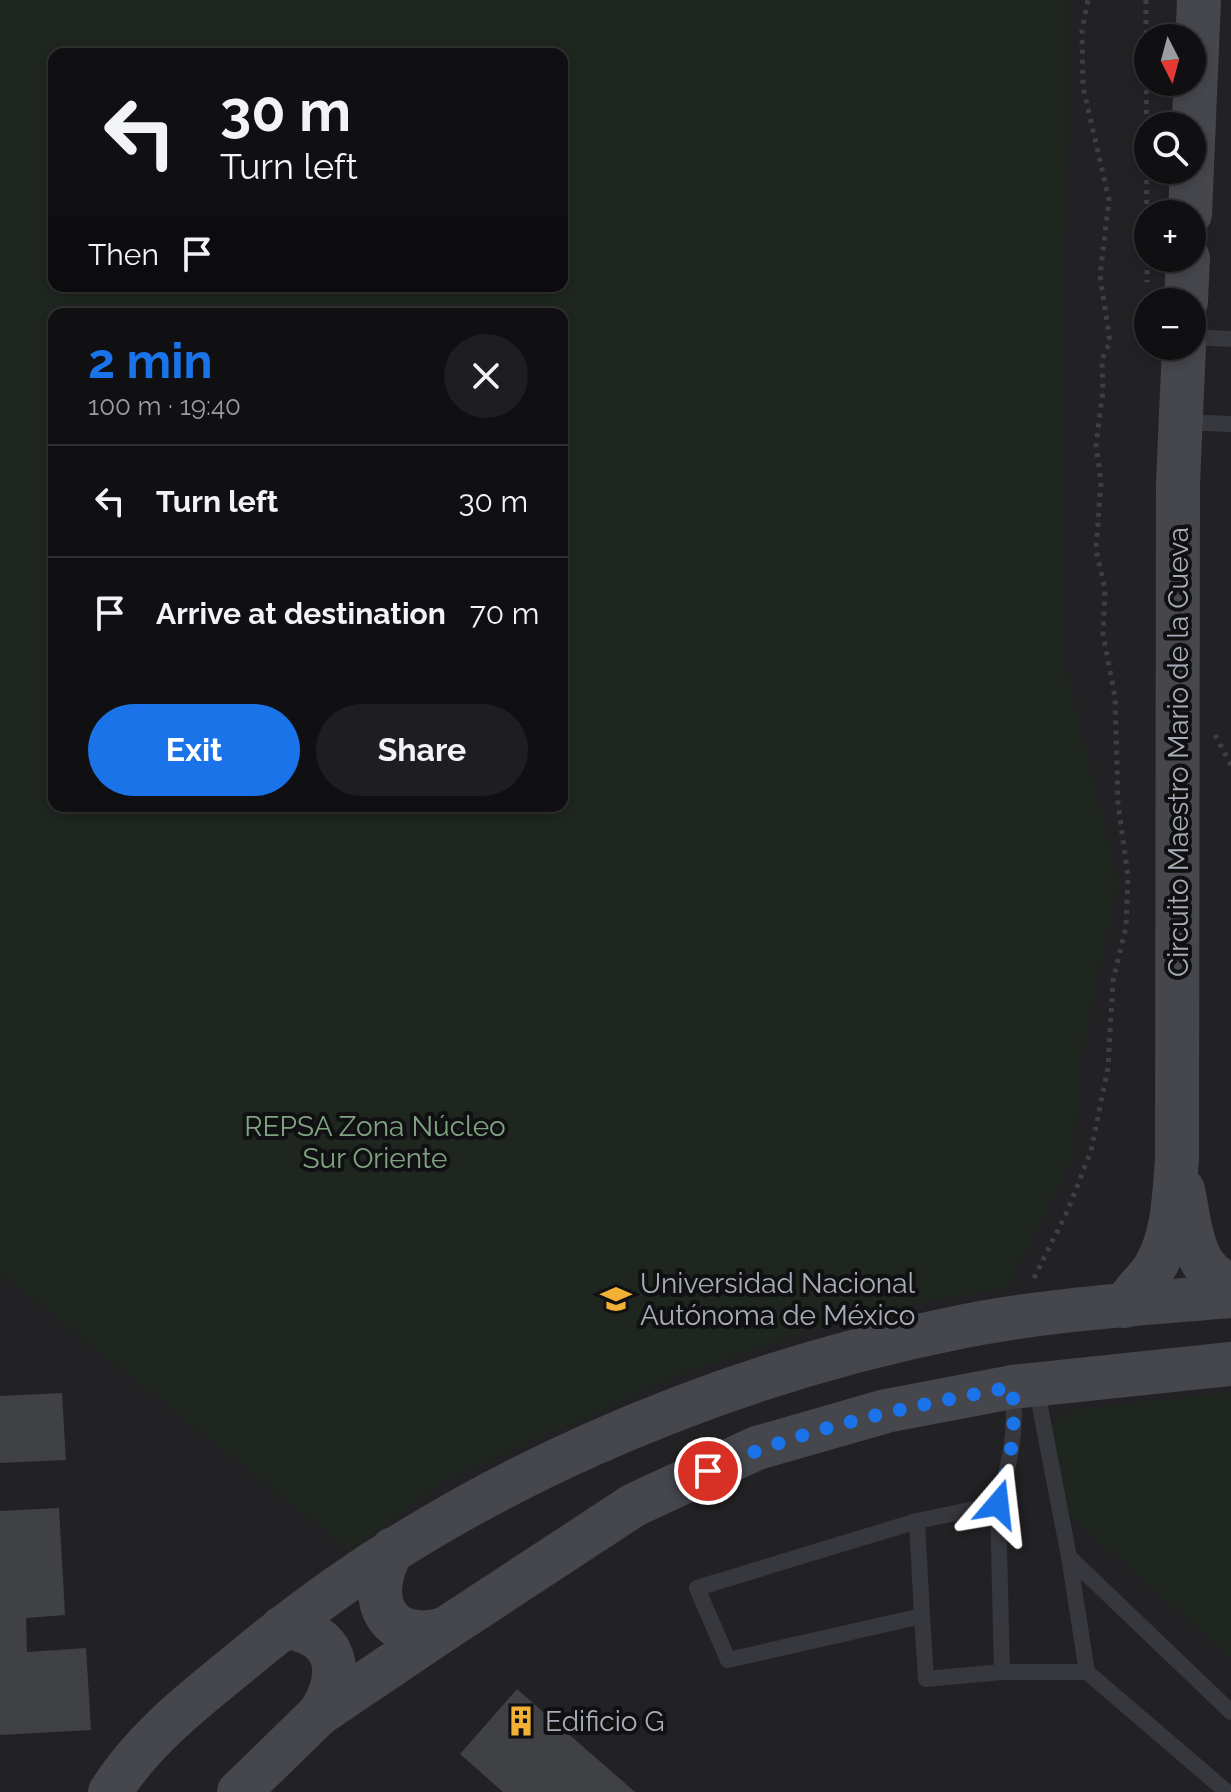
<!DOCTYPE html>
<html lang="en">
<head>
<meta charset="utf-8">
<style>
  body { margin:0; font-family:Raleway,sans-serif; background:#1e1e20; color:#f1f3f6; height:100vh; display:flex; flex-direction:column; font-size:30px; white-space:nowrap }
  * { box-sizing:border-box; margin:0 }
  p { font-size:26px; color:#9c9d9f }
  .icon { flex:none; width:44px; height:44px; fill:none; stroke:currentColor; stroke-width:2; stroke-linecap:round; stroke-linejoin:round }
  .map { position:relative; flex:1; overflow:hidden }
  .details { position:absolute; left:48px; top:308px; width:520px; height:504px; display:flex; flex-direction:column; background:#101012; border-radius:16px; box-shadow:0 4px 12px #0003,0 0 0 2px #303032 }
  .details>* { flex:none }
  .guide { position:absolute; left:48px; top:48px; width:520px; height:244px; border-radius:16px; box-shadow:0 4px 12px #0003,0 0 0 2px #303032; background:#101012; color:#f1f3f6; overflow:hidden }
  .needle { width:52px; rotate:174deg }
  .buttons { position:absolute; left:1134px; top:24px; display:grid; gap:16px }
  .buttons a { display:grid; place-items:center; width:72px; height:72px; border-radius:50%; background:#101012; box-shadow:0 4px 12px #0003,0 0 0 2px #303032; font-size:40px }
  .pin { position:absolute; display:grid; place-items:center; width:68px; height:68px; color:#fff; margin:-34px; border:4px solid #fff; border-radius:50%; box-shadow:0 2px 8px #0007 }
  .me { position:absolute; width:88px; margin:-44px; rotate:17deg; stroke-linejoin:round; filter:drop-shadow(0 0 6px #0008) }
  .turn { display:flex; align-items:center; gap:28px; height:168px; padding:0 40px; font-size:36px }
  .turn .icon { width:104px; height:104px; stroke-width:2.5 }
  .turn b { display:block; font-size:56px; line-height:68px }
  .then { display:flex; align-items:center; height:76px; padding:0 40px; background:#0003; gap:16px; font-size:30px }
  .round { display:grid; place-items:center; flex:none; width:84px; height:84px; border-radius:42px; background:#1e1e20 }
  .head { display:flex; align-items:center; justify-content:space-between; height:136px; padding:0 40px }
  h1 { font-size:48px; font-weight:700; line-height:60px; color:#1a73e8 }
  .action { display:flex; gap:16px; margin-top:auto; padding:16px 40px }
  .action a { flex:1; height:92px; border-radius:48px; background:#1a73e8; color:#fff; font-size:32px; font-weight:700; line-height:92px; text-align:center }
  .action a+a { background:#1e1e20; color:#f1f3f6 }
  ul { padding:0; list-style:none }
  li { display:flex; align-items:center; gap:24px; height:112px; padding:0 40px; border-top:2px solid #303032 }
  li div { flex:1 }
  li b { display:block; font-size:30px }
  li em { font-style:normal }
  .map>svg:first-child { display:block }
  .built { fill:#222225; fill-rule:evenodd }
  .green { fill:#1e261f; fill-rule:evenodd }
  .building { fill:#404145 }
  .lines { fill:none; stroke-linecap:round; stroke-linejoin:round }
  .path { stroke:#3d3f44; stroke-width:5; stroke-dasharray:4 6; stroke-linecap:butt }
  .lane { stroke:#37383d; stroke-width:16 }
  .secondary { stroke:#45474d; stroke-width:44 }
  .route { stroke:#1a73e8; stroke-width:14; stroke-dasharray:0 25.2 }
  .labels { text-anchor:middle; stroke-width:8; stroke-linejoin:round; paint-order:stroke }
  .street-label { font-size:28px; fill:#a8adb8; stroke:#111113 }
  .park-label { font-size:28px; fill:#7fa381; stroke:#111113 }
  .poi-label { font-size:28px; fill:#a8adb8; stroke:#111113; text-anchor:start }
</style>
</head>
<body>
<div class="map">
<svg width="1231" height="1792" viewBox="0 0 1231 1792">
  <rect width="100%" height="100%" fill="#161618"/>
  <!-- built -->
  <path class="built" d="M0 0H1231V1792H0ZM1148 38H1192V82H1148ZM54 54H562V286H54ZM1148 126H1192V170H1148ZM1148 214H1192V258H1148ZM1148 302H1192V346H1148ZM54 314H562V806H54Z"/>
  <!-- green -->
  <g class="green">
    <path d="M0 0H1068L1063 658 1118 882 1081 1058 1074 1156 1007 1287 853 1315 685 1372 440 1483 350 1550 0 1273ZM54 54H562V286H54ZM54 314H562V806H54Z"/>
    <path d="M1231 1392V1657L1067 1513 1051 1434 1055 1421 1074 1410Z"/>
  </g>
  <!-- building -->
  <g class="building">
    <path d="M62 1393 66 1460 0 1463V1396Z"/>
    <path d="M59 1508 65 1615 26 1618 27 1652 86 1648 91 1730 0 1735V1511Z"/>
    <path d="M517 1689 635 1792H503L460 1754Z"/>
  </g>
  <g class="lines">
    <!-- path -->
    <g class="path">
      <path d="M1146 0 1147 282"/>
      <path d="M1147 304V338"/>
      <path d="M1215 735 1231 765"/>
      <path d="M1034 1278 1067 1212 1091 1151 1108 1068 1113 981 1126 927 1128 876 1118 804 1115 697 1103 634 1105 589 1096 550 1101 482 1096 445 1103 390 1102 359 1110 342 1100 275 1109 200 1083 87 1082 30 1088 0"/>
    </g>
    <!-- lane -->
    <g class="lane">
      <path d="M1192 337 1231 339"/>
      <path d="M1182 422 1231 424"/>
      <path d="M1036 1386 1069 1557 1231 1712"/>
      <path d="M1012 1389C1018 1430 1009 1465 998 1504L917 1521 697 1588 728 1660 922 1616 926 1679 1002 1672H1087L1227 1792"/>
      <path d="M998 1504 1002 1672"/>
      <path d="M917 1521 922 1616"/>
      <path d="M1069 1557 1087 1672"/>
    </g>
    <!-- secondary -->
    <g class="secondary">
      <path d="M1190 214 1199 0"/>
      <path d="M1186 302 1188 258"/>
      <path d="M1183 1190C1191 1227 1191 1271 1231 1285"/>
      <path d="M1125 1306C1133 1290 1148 1280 1156 1265 1174 1233 1174 1194 1177 1159L1178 483 1184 346"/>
      <path d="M393 1549C364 1597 385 1646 445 1629"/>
      <path d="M283 1627C337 1632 347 1672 319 1714"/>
      <path d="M110 1792C148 1732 205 1692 259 1647 455 1486 713 1376 960 1327 1049 1309 1141 1304 1231 1296"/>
      <path d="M239 1792 319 1714 445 1629 634 1505 757 1448 886 1411 1012 1387 1231 1364"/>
    </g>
  </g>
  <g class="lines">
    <!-- route -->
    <path class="route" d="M708 1471C805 1427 908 1407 1012 1387 1017 1429 1010 1464 998 1504"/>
  </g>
  <!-- icons -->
  <defs>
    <g id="university-bare" transform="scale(2.4)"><path d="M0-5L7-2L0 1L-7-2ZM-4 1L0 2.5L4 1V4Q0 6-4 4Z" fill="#f2b134" stroke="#111113" stroke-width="2.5" paint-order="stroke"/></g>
    <g id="building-bare" transform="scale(2.4)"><path d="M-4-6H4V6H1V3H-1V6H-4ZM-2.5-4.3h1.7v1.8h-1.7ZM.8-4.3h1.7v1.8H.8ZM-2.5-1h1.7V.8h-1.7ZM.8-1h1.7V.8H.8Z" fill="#f2b134" stroke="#111113" stroke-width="2.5" paint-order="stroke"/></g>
  </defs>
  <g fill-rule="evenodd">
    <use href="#university-bare" x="616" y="1299"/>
    <use href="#building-bare" x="521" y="1721"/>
  </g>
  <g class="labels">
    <!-- street labels -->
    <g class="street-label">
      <text transform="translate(1178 752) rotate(-90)" y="10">Circuito Maestro Mario de la Cueva</text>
    </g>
    <!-- park labels -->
    <g class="park-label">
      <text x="375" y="1136">REPSA Zona Núcleo<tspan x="375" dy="32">Sur Oriente</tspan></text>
    </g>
    <!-- poi labels -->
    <g class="poi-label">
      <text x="640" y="1293">Universidad Nacional<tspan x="640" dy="32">Autónoma de México</tspan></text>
      <text x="545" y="1731">Edificio G</text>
    </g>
  </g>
</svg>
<div class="buttons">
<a><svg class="needle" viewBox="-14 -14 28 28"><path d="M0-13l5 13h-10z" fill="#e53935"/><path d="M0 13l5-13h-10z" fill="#9c9d9f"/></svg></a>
<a><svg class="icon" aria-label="search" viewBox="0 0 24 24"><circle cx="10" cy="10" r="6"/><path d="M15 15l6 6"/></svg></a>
<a>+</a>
<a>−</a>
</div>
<div class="pin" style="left:708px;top:1471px;background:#d93025"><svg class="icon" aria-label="arrive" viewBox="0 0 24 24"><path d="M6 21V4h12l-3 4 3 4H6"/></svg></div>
<svg class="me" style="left:998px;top:1504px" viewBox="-20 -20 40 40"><path d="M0-17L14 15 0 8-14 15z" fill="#1a73e8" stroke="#fff" stroke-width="4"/></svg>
<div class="guide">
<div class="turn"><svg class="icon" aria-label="left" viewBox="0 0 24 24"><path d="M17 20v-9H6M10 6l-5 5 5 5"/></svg><div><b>30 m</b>Turn left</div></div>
<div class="then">Then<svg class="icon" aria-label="arrive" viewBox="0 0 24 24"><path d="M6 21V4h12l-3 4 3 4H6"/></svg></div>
</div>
<section class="details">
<div class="head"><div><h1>2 min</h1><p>100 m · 19:40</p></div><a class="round"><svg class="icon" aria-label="close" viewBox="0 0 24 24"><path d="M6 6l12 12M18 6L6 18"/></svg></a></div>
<ul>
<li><svg class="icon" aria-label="left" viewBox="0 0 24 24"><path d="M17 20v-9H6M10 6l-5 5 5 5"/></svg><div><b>Turn left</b></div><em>30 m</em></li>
<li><svg class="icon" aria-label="arrive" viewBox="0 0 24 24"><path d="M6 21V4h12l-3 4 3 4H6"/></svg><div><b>Arrive at destination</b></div><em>70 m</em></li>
</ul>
<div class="action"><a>Exit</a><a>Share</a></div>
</section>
</div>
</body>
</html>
